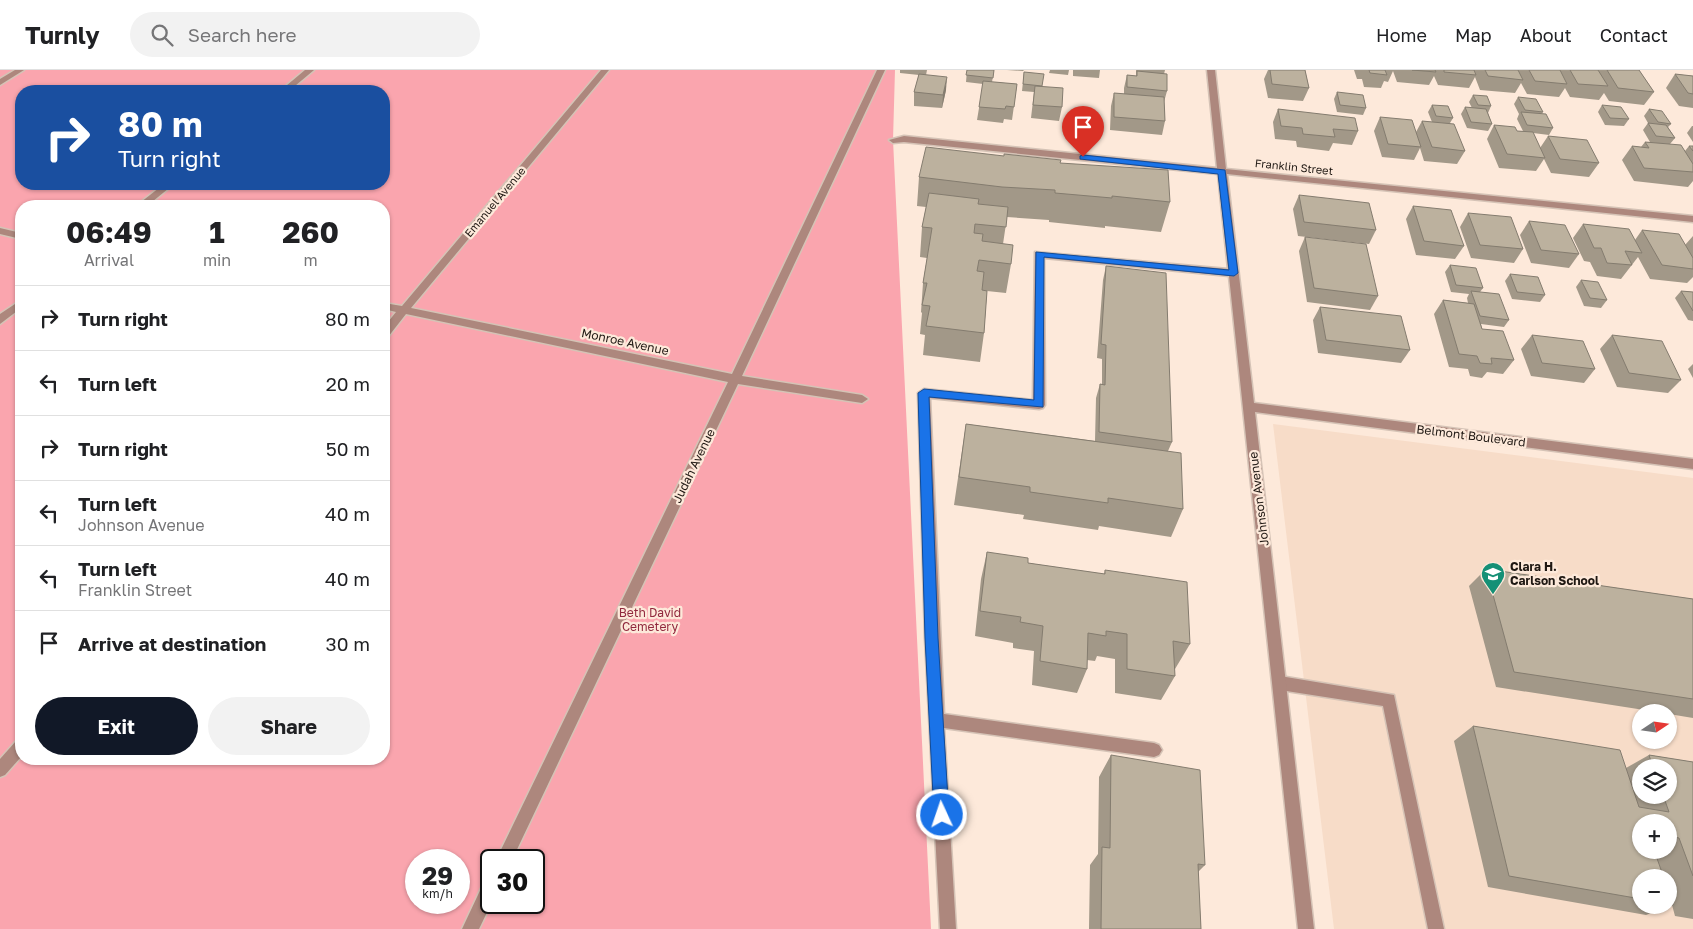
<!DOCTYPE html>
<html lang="en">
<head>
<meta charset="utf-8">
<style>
  body { margin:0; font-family:"Golos Text",sans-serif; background:#f2f2f2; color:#202124; height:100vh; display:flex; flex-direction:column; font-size:19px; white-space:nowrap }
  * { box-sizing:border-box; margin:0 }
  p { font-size:16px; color:#757577 }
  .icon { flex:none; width:28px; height:28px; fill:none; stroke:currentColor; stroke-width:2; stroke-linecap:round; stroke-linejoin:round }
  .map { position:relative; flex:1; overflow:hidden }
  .panel { position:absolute; left:15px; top:130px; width:375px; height:565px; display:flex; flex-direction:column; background:#fff; border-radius:20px; box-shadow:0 1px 4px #0004 }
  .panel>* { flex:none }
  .banner { position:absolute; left:15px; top:15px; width:375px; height:105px; border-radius:20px; box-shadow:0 1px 4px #0004; background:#1a4fa0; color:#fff; overflow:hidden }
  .needle { width:32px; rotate:77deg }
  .tools { position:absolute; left:1632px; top:634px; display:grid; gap:10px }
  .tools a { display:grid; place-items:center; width:45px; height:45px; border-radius:50%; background:#fff; box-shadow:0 1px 4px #0004; font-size:25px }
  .speed { position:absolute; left:405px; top:779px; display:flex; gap:10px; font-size:25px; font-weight:700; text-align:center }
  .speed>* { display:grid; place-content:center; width:65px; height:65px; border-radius:50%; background:#fff; box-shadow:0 1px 4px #0004; line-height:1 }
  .speed small { font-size:12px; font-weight:400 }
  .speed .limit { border:2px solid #111; border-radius:8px; background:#fff; color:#111 }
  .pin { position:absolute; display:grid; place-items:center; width:42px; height:42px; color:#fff; margin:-51px -21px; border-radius:50% 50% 50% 0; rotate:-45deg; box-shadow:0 0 5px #0007 }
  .pin .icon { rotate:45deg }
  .me { position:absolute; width:55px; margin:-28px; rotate:357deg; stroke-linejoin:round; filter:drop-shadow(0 0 4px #0008) }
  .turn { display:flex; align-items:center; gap:18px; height:105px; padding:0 20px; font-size:22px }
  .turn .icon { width:65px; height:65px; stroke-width:2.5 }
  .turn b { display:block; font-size:35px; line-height:42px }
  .eta { display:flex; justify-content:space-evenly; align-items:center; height:85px; text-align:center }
  .eta b { font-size:30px; font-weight:700; line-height:35px }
  .action { display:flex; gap:10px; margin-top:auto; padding:10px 20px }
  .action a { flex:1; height:58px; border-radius:30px; background:#111827; color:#fff; font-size:20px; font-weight:700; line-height:58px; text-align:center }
  .action a+a { background:#f2f2f2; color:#202124 }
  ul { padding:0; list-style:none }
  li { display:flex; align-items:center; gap:15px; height:65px; padding:0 20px; border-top:1px solid #e0e0e0 }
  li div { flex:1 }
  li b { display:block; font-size:19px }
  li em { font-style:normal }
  header { display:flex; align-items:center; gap:30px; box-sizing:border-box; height:70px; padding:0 25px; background:#fff; border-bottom:1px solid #e0e0e0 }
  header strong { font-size:24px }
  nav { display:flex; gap:28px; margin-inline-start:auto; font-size:18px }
  .search { width:350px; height:45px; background:#f2f2f2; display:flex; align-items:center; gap:12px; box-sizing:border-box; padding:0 18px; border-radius:28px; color:#757577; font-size:19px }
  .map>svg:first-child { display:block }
  .built { fill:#f7dcc8; fill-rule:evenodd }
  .green { fill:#faa5ae; fill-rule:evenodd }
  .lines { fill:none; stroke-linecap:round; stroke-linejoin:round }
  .service-casing { stroke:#d5c3b6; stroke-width:3 }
  .minor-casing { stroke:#d5c3b6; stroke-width:3 }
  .service { fill:#ad877d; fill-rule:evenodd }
  .minor { fill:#ad877d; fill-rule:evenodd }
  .wall { fill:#a29888; fill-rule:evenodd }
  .shaded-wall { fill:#847c6f }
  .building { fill:#bcb19e; stroke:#847c6f }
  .route { fill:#1a73e8; stroke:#114b97 }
  .labels { text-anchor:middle; stroke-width:4.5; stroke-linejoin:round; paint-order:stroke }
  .far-street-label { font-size:11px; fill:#1f1813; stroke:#fde9da }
  .street-label { font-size:12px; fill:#1f1813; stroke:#fde9da }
  .poi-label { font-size:12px; font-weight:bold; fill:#1f1813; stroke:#fde9da; text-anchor:start }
  .park-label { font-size:12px; fill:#91293e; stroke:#fde9da }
</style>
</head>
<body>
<header>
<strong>Turnly</strong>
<div class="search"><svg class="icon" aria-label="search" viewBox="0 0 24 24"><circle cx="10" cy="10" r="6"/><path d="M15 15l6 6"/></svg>Search here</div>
<nav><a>Home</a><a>Map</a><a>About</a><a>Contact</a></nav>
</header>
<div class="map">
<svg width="1693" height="859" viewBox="0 0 1693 859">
  <rect width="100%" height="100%" fill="#fde9da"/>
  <!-- built -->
  <path class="built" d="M1273 354 1693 408V859H1334ZM1641 642H1669V670H1641ZM1641 698H1669V725H1641ZM1641 752H1669V780H1641ZM1641 808H1669V835H1641Z"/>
  <!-- green -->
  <path class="green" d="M0 0H895L893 70 931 859H0ZM21 21H384V114H21ZM21 136H384V689H21ZM416 790H459V832H416ZM491 790H534V832H491Z"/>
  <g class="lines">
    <!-- service casing -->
    <g class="service-casing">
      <g id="service">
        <path d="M15 0H24L0 15V9Z"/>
        <path d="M305 0H314L289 21H280Z"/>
        <path d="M601 0H609L411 238 732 304 877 0H885L742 306 862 325 868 329 862 333 738 314 512 790H496L728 312 406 244 388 267 384 268V257L396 242 384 239V233L402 236Z"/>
        <path d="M164 114H174L147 136H136Z"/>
        <path d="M0 158 21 163V169L0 164Z"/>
        <path d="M21 230V238L0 254V244Z"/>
        <path d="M1280 606 1394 625 1444 859H1428L1383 636 1280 620 1275 618 1273 613 1275 608Z"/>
        <path d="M21 669V687L5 705 0 707V689L16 671Z"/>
        <path d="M491 808 492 832 479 859H462L485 810Z"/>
      </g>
    </g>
    <!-- minor casing -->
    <g class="minor-casing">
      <path id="minor" d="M1207 0H1215L1226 99 1693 146V152L1227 104 1254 333 1693 389V399L1255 342 1314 859H1298L1229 206 1044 188 1045 335 1043 338 1039 339 930 328 944 644 1154 673 1159 675 1162 680 1159 685 1154 687 944 658 956 859H940L925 568 918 323 924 319 1033 330 1035 182 1228 199 1218 104 904 72 893 73 889 70 904 66 1217 98Z"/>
    </g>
    <!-- service -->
    <use href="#service" class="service"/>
    <!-- minor -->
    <use href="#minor" class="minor"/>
  </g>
  <!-- wall -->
  <g class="wall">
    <path d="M900 0H927L926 5 946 20 942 38 914 36V22L919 5 900 3Z"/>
    <path d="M967 0H994L992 12 1017 14 1012 50 1004 49 1003 53 977 50 983 14 966 12Z"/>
    <path d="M1007 0H1024L1023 1Z"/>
    <path d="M1050 0H1069L1068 5 1049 3Z"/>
    <path d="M1073 0H1100L1099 8 1073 6Z"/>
    <path d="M1136 0H1165L1164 4 1167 21 1164 32 1165 51 1162 65 1110 60 1111 36 1114 23 1124 24V18L1127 5 1136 6Z"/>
    <path d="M1268 0H1305L1309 18 1303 31 1268 28 1264 9Z"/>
    <path d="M1354 0H1639L1654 22 1644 35 1609 31 1604 23 1599 30 1570 27 1565 18 1559 27 1527 24 1521 13 1515 23 1480 20 1475 7 1469 18 1438 15 1434 6 1429 15 1397 12 1393 1 1388 12 1384 11 1381 18 1364 17 1362 9H1357Z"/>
    <path d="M1024 2 1042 17 1062 37 1059 51 1031 48 1034 22 1022 21Z"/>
    <path d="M1675 4 1693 6V38L1679 36 1666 18Z"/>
    <path d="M1337 22 1366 38 1363 45 1337 42 1334 29Z"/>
    <path d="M1473 25 1491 36 1488 43 1492 54 1488 61 1467 58 1461 44 1465 37 1472 38 1469 32Z"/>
    <path d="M1518 27 1543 42 1541 44 1553 58 1549 65 1533 63 1540 78 1548 66 1599 93 1589 107 1551 103 1544 89 1536 101 1499 98 1487 69 1494 55 1517 61H1523L1517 49 1519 44 1514 34Z"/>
    <path d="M1432 35 1453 48 1450 53 1465 81 1457 94 1424 91 1420 78 1414 90 1382 87 1374 61 1380 47 1416 62 1422 51 1432 52 1428 42Z"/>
    <path d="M1602 35 1629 49 1624 56 1605 55 1598 42Z"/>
    <path d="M1278 39 1358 61 1352 75 1333 73 1329 81 1297 77 1296 71 1275 69 1273 52Z"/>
    <path d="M1649 39 1671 54 1668 57 1675 68 1670 74 1685 81 1689 76H1693V111L1688 117 1634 111 1622 90 1632 76 1641 77 1645 72H1650L1643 60 1648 53 1644 46Z"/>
    <path d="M1692 56H1693V72L1687 63Z"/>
    <path d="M1060 93 1170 132 1161 162 1105 156V158L1049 152V150L1007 147 1003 174 1011 194 1006 223 987 221 984 263 980 292 923 285 925 265 920 264 922 243 921 242 923 213 927 188 920 187 922 157 926 137 917 136 919 107Z"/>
    <path d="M1299 125 1376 160 1369 174 1298 166 1293 139Z"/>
    <path d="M1413 136 1464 176 1455 189 1416 185 1406 149Z"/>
    <path d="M1468 143 1523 179 1514 193 1471 188 1460 157Z"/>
    <path d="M1529 151 1579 184 1569 198 1531 193 1520 165Z"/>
    <path d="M1583 154 1635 170 1642 160 1685 175 1693 166V207L1687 213 1650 209 1638 187 1621 209 1597 206 1590 192 1584 191 1573 168Z"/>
    <path d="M1305 167 1378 226 1370 240 1307 232 1299 181Z"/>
    <path d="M1450 195 1483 218 1480 222 1509 250 1504 257 1481 254 1482 259 1514 290 1503 304 1487 302 1482 308 1470 306 1468 299 1449 297 1434 244 1443 230 1468 233 1467 228 1469 224 1451 222 1445 202Z"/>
    <path d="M1106 196 1172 372 1168 381 1183 439 1171 467 1099 456 1098 460 1023 449 1024 445 954 435 966 354 1095 371 1096 328 1100 314H1102V289L1097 288 1103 210Z"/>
    <path d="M1510 204 1545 225 1540 232 1512 229 1505 211Z"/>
    <path d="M1581 210 1607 230 1601 238 1584 236 1576 217Z"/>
    <path d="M1681 221 1693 222V251L1688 250 1675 228Z"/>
    <path d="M1320 237 1410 280 1401 293 1318 283 1313 250Z"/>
    <path d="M1532 265 1595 299 1584 313 1531 306 1521 279Z"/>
    <path d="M1612 265 1681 310 1668 323 1617 317 1600 279Z"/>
    <path d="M1693 294V308L1688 299Z"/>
    <path d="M987 482 1028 493 1104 504 1105 500 1190 574 1175 599H1174L1175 606 1161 630 1115 623V589L1097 586 1095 591 1087 590V599L1077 623 1032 615 1034 581 1013 578V573L975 566 981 509Z"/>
    <path d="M1486 499 1693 529V648L1669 644V642H1657L1496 617 1469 516Z"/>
    <path d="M1473 656 1626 698 1649 685 1693 692V849L1675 846 1672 835 1646 845 1488 817 1454 671ZM1641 698H1669V725H1641ZM1641 752H1669V780H1641ZM1641 808H1669V835H1641Z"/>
    <path d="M1111 685 1205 795 1198 802 1201 859H1089L1090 795 1098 784 1099 707Z"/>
  </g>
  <!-- shaded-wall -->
  <path class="shaded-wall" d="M947 7 946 20 942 38 943 25Z"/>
  <!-- building -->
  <g class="building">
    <path d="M967 0H994L993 8 966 5Z"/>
    <path d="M1270 0H1305L1309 18 1272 14Z"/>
    <path d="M1369 0H1385L1387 5 1370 3Z"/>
    <path d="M1412 0H1435L1436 2Z"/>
    <path d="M1444 0H1474L1476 5 1444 2Z"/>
    <path d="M1485 0H1518L1523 10 1488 6Z"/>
    <path d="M1529 0H1560L1567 14 1535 11Z"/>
    <path d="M1570 0H1598L1608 16 1578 14Z"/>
    <path d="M1607 0H1639L1654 22 1618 18Z"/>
    <path d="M1137 1 1167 4V21L1127 17V5L1137 6Z"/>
    <path d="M1024 2 1044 4 1042 16 1023 14Z"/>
    <path d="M919 4 947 7 943 25 914 22Z"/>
    <path d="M1675 4 1693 6V24L1688 23Z"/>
    <path d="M983 11 1017 14 1014 37 1006 36 1005 39 979 37Z"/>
    <path d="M1035 16 1063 18 1062 37 1033 35Z"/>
    <path d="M1337 22 1363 25 1366 38 1340 35Z"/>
    <path d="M1114 23 1164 27 1165 51 1114 47Z"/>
    <path d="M1473 25 1487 26 1491 36 1478 35Z"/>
    <path d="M1518 27 1536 29 1543 42 1525 40Z"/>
    <path d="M1432 35 1448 36 1453 48 1436 46Z"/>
    <path d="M1602 35 1621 37 1629 49 1610 48Z"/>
    <path d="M1465 37 1486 39 1492 54 1471 52Z"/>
    <path d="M1278 39 1355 48 1358 61 1333 59 1335 67 1303 64 1302 58 1281 56Z"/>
    <path d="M1649 39 1662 41 1671 54 1658 52Z"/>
    <path d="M1521 42 1546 44 1553 58 1527 55Z"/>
    <path d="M1380 47 1412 50 1421 77 1388 74Z"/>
    <path d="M1422 51 1454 54 1465 81 1432 77Z"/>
    <path d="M1648 53 1666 55 1675 68 1656 66Z"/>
    <path d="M1494 55 1515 57 1517 61 1533 62 1545 88 1507 84Z"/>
    <path d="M1548 66 1587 70 1599 93 1560 89Z"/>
    <path d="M1645 72 1681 75 1693 94V102L1644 98 1632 76 1649 78Z"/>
    <path d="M1689 76H1693V81Z"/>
    <path d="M926 77 1004 86V84L1061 90 1060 93 1168 100 1170 132 1112 126V128L1055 123V120L1002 117 919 107Z"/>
    <path d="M929 123 979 129 978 134 1008 137 1006 157 975 154 974 163 983 164 982 171 1013 175 1011 194 979 190 977 201 984 202 982 220 987 221 984 263 926 256 930 236 922 235 927 213H923L932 158 922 157Z"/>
    <path d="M1299 125 1369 133 1376 160 1304 152Z"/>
    <path d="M1413 136 1451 140 1464 176 1424 171Z"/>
    <path d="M1468 143 1511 147 1523 179 1480 175Z"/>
    <path d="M1529 151 1565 155 1579 184 1541 180Z"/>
    <path d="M1583 154 1629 159 1642 183 1625 181 1632 195 1607 193 1601 178H1594Z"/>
    <path d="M1642 160 1679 164 1693 188V199L1662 195Z"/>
    <path d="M1305 167 1366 174 1378 226 1314 218Z"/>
    <path d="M1450 195 1476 198 1483 218 1456 215Z"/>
    <path d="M1106 196 1166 203 1172 372 1099 362 1100 314 1105 315 1106 275 1101 274Z"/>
    <path d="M1510 204 1538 207 1545 225 1517 222Z"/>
    <path d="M1581 210 1598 212 1607 230 1590 228Z"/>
    <path d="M1471 221 1499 224 1509 250 1480 246Z"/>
    <path d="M1681 221 1693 222V241Z"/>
    <path d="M1443 230 1474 234 1482 259 1503 261 1514 290 1491 288 1492 294 1480 293 1477 286 1459 284Z"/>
    <path d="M1320 237 1401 246 1410 280 1326 270Z"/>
    <path d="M1532 265 1583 271 1595 299 1542 293Z"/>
    <path d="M1612 265 1662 271 1681 310 1629 303Z"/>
    <path d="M966 354 1181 383 1183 439 1108 428V433L1030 422V417L959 407Z"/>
    <path d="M987 482 1028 488V493L1105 504V500L1187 512 1190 574 1173 571 1175 606 1127 599V564L1106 561V566L1088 563 1087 599 1040 591 1043 556 1020 552 1021 547 980 541Z"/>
    <path d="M1486 499 1693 529V629L1514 602Z"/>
    <path d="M1473 656 1620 680 1639 737 1669 742 1663 725H1669V698H1653L1649 685 1693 692V806L1679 768 1669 766V752H1641V780H1654L1664 808H1641V829L1509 806Z"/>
    <path d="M1111 685 1200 700 1205 795 1198 794 1201 859H1101L1102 777 1110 778Z"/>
    <path d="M1669 822 1673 835 1669 834Z"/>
  </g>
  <!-- route -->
  <path class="route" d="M1083 85 1225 100 1238 203 1234 206 1044 187 1043 337 929 327 938 568 949 745 947 750 942 752 937 750 934 745 925 568 918 323 924 319 1034 330 1036 182 1229 200 1218 104 1080 89V86Z"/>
  <!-- icons -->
  <defs>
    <g id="school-pin" transform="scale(1.25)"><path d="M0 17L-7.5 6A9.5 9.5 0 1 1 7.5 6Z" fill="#159076" stroke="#fde9da"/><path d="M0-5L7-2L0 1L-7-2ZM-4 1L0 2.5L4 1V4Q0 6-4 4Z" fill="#fff"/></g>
  </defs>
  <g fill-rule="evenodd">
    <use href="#school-pin" x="1493" y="504"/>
  </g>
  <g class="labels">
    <!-- far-street labels -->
    <g class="far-street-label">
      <text transform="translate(1294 97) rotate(6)" y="4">Franklin Street</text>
      <text transform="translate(495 132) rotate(-50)" y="4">Emanuel Avenue</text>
    </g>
    <!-- street labels -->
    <g class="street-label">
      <text transform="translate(625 272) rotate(12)" y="4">Monroe Avenue</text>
      <text transform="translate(1471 366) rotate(7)" y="4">Belmont Boulevard</text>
      <text transform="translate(694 396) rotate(-64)" y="4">Judah Avenue</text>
      <text transform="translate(1259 429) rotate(-97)" y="4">Johnson Avenue</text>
    </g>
    <!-- poi labels -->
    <g class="poi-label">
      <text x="1510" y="501">Clara H.<tspan x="1510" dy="14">Carlson School</tspan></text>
    </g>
    <!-- park labels -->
    <g class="park-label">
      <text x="650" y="547">Beth David<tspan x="650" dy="14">Cemetery</tspan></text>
    </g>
  </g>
</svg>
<div class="tools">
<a><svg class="needle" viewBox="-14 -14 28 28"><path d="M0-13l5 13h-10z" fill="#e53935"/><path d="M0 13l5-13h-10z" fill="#757577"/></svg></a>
<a><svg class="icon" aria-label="layers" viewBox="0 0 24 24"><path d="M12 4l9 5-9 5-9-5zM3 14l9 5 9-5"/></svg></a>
<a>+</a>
<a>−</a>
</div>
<div class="speed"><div>29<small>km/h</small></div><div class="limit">30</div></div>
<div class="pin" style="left:1083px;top:87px;background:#d93025"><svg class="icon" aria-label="arrive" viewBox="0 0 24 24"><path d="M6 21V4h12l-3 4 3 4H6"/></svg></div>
<svg class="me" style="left:942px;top:745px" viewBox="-20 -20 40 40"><circle r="17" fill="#1a73e8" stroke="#fff" stroke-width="3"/><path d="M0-11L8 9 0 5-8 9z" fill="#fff"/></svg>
<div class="banner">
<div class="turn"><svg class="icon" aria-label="right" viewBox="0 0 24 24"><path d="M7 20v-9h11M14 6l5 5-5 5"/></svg><div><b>80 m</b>Turn right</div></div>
</div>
<section class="panel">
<div class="eta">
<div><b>06:49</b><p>Arrival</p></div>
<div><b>1</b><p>min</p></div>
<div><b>260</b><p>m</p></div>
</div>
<ul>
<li><svg class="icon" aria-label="right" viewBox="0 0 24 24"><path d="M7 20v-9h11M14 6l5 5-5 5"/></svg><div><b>Turn right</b></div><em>80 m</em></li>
<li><svg class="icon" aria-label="left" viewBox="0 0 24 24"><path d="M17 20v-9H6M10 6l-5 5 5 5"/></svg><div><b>Turn left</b></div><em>20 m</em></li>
<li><svg class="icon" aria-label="right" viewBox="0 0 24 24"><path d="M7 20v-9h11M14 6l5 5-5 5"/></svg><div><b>Turn right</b></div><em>50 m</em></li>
<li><svg class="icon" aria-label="left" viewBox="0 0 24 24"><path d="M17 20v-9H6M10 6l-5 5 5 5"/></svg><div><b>Turn left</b><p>Johnson Avenue</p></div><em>40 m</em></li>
<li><svg class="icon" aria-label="left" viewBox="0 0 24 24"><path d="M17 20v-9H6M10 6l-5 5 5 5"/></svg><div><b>Turn left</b><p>Franklin Street</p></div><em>40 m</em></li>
<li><svg class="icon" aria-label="arrive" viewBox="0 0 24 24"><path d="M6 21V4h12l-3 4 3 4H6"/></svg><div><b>Arrive at destination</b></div><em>30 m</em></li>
</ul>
<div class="action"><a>Exit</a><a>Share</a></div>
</section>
</div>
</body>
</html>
